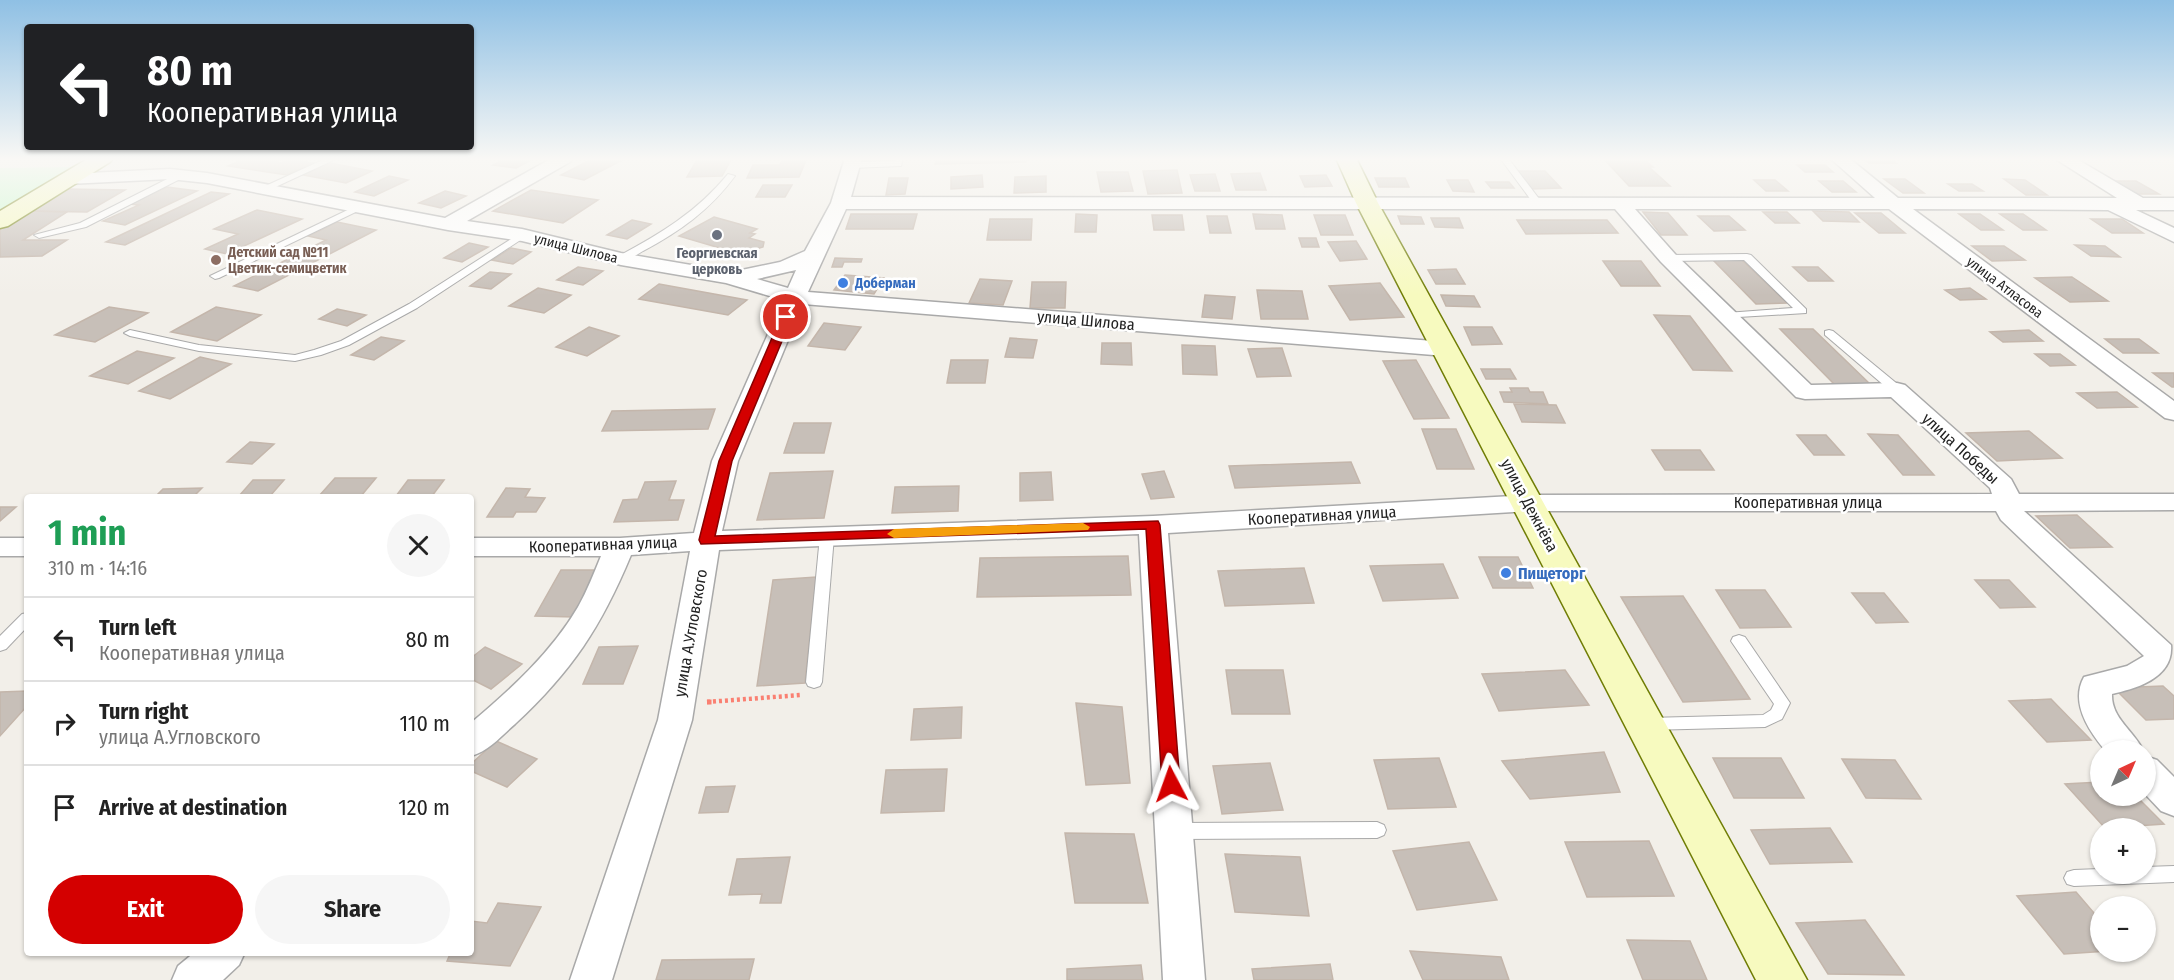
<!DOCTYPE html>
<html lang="en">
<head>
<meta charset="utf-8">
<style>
  body { margin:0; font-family:"Fira Sans Condensed",sans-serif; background:#f6f6f6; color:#222; height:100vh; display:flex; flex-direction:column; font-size:22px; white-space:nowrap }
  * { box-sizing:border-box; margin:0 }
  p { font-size:20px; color:#767676 }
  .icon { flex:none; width:33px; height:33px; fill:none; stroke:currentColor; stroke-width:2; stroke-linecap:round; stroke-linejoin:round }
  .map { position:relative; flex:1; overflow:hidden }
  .drawer { position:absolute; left:24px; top:494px; width:450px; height:462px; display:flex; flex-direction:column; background:#fff; border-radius:6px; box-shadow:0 2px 4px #0004 }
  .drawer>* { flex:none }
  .hud { position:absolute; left:24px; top:24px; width:450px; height:126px; border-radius:6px; box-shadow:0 2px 4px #0004; background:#202124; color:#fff; overflow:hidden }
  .needle { width:39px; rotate:44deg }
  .buttons { position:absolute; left:2090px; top:740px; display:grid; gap:12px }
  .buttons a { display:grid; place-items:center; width:66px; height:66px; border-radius:50%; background:#fff; box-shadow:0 2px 4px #0004; font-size:30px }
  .pin { position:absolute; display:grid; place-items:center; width:51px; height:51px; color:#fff; margin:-26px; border:3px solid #fff; border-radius:50%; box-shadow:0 2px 6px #0007 }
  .me { position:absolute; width:66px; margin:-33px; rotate:356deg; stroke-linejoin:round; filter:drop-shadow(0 0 4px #0008) }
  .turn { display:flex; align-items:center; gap:21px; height:126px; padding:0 24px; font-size:27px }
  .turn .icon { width:78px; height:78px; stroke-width:2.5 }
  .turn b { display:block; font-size:42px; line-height:51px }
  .round { display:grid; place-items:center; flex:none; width:63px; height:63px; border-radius:32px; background:#f6f6f6 }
  .summary { display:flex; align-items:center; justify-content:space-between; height:102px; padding:0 24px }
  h1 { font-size:36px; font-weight:700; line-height:45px; color:#1e9e55 }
  .primary-button { display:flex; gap:12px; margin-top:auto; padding:12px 24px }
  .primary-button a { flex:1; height:69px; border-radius:36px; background:#d40000; color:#fff; font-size:24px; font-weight:700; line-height:69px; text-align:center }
  .primary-button a+a { background:#f6f6f6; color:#222 }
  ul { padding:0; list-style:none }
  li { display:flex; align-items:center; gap:18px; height:84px; padding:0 24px; border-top:2px solid #e0e0e0 }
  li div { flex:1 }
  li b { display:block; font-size:22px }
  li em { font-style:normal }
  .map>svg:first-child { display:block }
  .park { fill:#c8facc }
  .building { fill:#c7bfb8; stroke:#c4b6ab; stroke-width:1.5 }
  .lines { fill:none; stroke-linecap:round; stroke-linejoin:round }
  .lane-casing { stroke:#a9a9a9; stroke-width:2 }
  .street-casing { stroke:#a9a9a9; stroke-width:3 }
  .secondary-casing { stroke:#707d05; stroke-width:3 }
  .path-far1 { stroke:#fa8072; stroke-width:4.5; stroke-dasharray:3 3; stroke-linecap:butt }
  .path { stroke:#fa8072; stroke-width:5; stroke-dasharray:4.5 4.5; stroke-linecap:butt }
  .lane { fill:#fff; fill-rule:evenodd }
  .street { fill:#fff; fill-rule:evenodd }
  .secondary { fill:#f7fabf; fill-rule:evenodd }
  .route { fill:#d40000; stroke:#8a0000; stroke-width:1.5 }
  .slow { fill:#f59e0b }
  .worship-dot { fill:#6b7280; stroke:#fff; stroke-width:2 }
  .education-dot { fill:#8d6e63; stroke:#fff; stroke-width:2 }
  .shop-dot { fill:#3f7fe0; stroke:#fff; stroke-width:2 }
  .labels { text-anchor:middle; stroke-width:5; stroke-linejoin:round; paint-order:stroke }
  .far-street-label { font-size:14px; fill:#222; stroke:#fff }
  .far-education-label { font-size:14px; font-weight:bold; fill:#785e54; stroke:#fff; text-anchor:start }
  .far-worship-label { font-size:14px; font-weight:bold; fill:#5b616d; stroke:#fff }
  .far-shop-label { font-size:14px; font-weight:bold; fill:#366cbe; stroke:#fff; text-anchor:start }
  .street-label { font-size:16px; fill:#222; stroke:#fff }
  .shop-label { font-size:16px; font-weight:bold; fill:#366cbe; stroke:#fff; text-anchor:start }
</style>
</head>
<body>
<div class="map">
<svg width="2174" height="980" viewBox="0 0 2174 980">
  <rect width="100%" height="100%" fill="#f2efe9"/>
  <!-- park -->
  <path class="park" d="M72 167 0 211V168Z"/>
  <!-- building -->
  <g class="building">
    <path d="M246 158H284L275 162 281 163 290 159 313 163 287 175 228 166Z"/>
    <path d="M506 158H535L516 168 493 165Z"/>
    <path d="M594 158H626L584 180 561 175Z"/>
    <path d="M698 158H732L722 176 687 177Z"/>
    <path d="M756 158H807L799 177 747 178 753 165H780L783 158Z"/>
    <path d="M936 158H1026V162L935 164Z"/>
    <path d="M1603 158 1645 160 1653 167H1649L1670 186H1629Z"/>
    <path d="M1862 158H1888L1896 163H1869Z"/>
    <path d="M330 163 372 171 346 183 303 175Z"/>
    <path d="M1797 165H1825L1833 172H1805Z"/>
    <path d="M1177 170 1182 193 1148 194 1143 171Z"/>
    <path d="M1516 171H1545L1561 188 1531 189Z"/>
    <path d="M1097 172H1128L1133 191 1101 192Z"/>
    <path d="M1260 173 1266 190H1236L1231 174Z"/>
    <path d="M1215 174 1220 191H1195L1190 175Z"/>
    <path d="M982 175 983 187 951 189V177Z"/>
    <path d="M1326 175 1332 186 1305 187 1300 176Z"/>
    <path d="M389 176 408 180 374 196 355 192Z"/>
    <path d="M1046 176V192L1014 193 1015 177Z"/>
    <path d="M889 178H908L905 194 886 195Z"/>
    <path d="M1375 178H1405L1409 187H1379Z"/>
    <path d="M1884 179H1905L1924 193H1903Z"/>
    <path d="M2004 179 2025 180 2047 195H2026Z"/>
    <path d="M1447 180H1468L1474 192 1453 191Z"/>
    <path d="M1754 180H1775L1788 191H1766Z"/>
    <path d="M1819 181H1843L1856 192H1832Z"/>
    <path d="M2114 181H2136L2159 194H2137Z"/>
    <path d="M1486 182H1509L1514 188H1491Z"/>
    <path d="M1948 184H1972L1983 191H1959Z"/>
    <path d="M763 185H792L785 197H756Z"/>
    <path d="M167 187 197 191 125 225 103 221 139 205 129 204Z"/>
    <path d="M67 189 125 190 87 212 28 211Z"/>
    <path d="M531 190 598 200 563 223 493 211Z"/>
    <path d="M445 191 466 196 441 208 419 203Z"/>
    <path d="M211 192 229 194 125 245 106 242Z"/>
    <path d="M257 210 302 219 227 254 205 249 238 234 214 229Z"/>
    <path d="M28 211 67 212 23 240H67L42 256 0 257V227Z"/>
    <path d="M1813 211 1849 212 1859 222 1823 221Z"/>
    <path d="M1643 212 1668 213 1687 235H1661Z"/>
    <path d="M1763 212H1787L1799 223H1775Z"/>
    <path d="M1855 213H1881L1905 233H1879Z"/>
    <path d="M851 214H917L913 229H846Z"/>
    <path d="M1076 214 1097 215 1096 232H1075Z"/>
    <path d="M1253 214 1282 215 1285 229H1256Z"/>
    <path d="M1959 214H1980L2003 230H1981Z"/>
    <path d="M2000 214H2023L2046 230H2023Z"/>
    <path d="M1152 215H1182L1184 230H1154Z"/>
    <path d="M1314 215H1345L1353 235H1321Z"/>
    <path d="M1207 216H1227L1231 233H1210Z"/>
    <path d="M1398 216 1421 217 1424 224H1401Z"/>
    <path d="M1698 216H1729L1745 230 1714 231Z"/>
    <path d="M714 217 757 229 750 233 755 234 749 238 764 242 763 247 740 254 679 236Z"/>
    <path d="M1431 218H1459L1463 228 1435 227Z"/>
    <path d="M990 219H1032L1031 240H987Z"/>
    <path d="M2091 219H2122L2143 233H2112Z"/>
    <path d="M632 220 651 224 627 239 607 235Z"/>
    <path d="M1517 220H1607L1618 233 1526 234Z"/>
    <path d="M337 222 376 230 258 291 234 286 326 240 308 236Z"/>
    <path d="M1299 238H1316L1319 247H1302Z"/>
    <path d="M1356 241 1367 259 1340 261 1328 242Z"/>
    <path d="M469 243 488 247 462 262 444 258Z"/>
    <path d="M2075 245 2105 246 2120 257 2091 256Z"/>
    <path d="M1972 246H2004L2025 260 1992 261Z"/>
    <path d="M511 248 531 252 513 264 492 260Z"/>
    <path d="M835 258 862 259 861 262H844L842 267H832Z"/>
    <path d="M1713 260H1742L1787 303 1756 304Z"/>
    <path d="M1603 261H1641L1660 286H1621Z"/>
    <path d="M578 267 603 271 583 285 557 280Z"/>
    <path d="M1793 267H1818L1833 281H1808Z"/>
    <path d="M1456 269 1465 284H1436L1428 270Z"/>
    <path d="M490 272 511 274 491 289 470 286Z"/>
    <path d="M845 275 884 278 874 294 834 290Z"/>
    <path d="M2072 277 2108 301 2070 302 2035 278Z"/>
    <path d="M980 279 1012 281 1003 305 969 303Z"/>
    <path d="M1032 282H1066L1065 308H1030Z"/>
    <path d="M1380 283 1404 317 1350 320 1329 286Z"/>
    <path d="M659 284 747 300 728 315 639 299Z"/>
    <path d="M538 288 571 295 544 313 509 306Z"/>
    <path d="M1970 288 1986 299 1960 300 1945 290Z"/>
    <path d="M1257 290 1302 291 1308 319H1261Z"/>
    <path d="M1205 295 1235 297 1232 319 1202 317Z"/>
    <path d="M1441 295 1474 296 1480 307 1446 306Z"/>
    <path d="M109 307 148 313 95 342 55 335Z"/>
    <path d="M216 307 261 315 217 341 171 332Z"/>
    <path d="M337 309 366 315 347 326 319 319Z"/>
    <path d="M1654 315 1690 316 1732 371 1693 370Z"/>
    <path d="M824 323 861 327 845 350 808 346Z"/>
    <path d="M589 327 619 336 587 356 556 347Z"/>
    <path d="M1464 327H1492L1502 344 1472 345Z"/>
    <path d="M1780 329H1813L1871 385H1835Z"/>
    <path d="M2029 330 2043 341 2003 342 1990 332Z"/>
    <path d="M381 337 404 341 374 360 351 355Z"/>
    <path d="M1010 338 1037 340 1033 358 1005 357Z"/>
    <path d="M2105 339H2139L2158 353H2123Z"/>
    <path d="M1102 343H1131L1132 365 1101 364Z"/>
    <path d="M1182 345 1215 346 1217 375 1183 374Z"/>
    <path d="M1282 348 1291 376 1257 377 1248 349Z"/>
    <path d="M137 351 174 358 128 384 90 376Z"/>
    <path d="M2035 354H2060L2075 365 2050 366Z"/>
    <path d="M200 357 231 364 170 399 139 391Z"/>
    <path d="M951 360H988L985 383H947Z"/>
    <path d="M1416 360 1449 418 1414 419 1383 361Z"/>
    <path d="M1481 369H1510L1516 379H1486Z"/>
    <path d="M2153 373H2174V387H2172Z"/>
    <path d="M1510 388H1528L1530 392H1543L1548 404 1504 402 1500 392H1512Z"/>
    <path d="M2117 392 2137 407 2097 408 2077 393Z"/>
    <path d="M1514 404 1556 405 1565 423 1522 422Z"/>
    <path d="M715 409 708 429 602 431 612 411Z"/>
    <path d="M794 423H831L824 453H784Z"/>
    <path d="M1422 429H1456L1474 469H1437Z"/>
    <path d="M2029 431 2062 458 1997 461 1966 433Z"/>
    <path d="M1868 434 1898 435 1934 475H1903Z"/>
    <path d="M1797 435H1826L1844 455H1814Z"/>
    <path d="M250 442 274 444 252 464 227 462Z"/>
    <path d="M1652 450H1700L1714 470H1665Z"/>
    <path d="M1351 462 1360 483 1235 488 1229 466Z"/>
    <path d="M833 471 824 518 757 520 770 473Z"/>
    <path d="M1164 471 1174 497 1151 499 1142 474Z"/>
    <path d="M1051 472 1053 500 1020 501V473Z"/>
    <path d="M335 478H376L361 496H319Z"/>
    <path d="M253 480H284L270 496H239Z"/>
    <path d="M408 480H444L432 496H396Z"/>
    <path d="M676 481 669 500H684L678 520 614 522 623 500 638 499 645 482Z"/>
    <path d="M959 486 958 511 892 513 895 487Z"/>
    <path d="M202 488 194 496H156L163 489Z"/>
    <path d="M506 488 530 489 525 497 545 498 536 512H516L513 517H487Z"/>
    <path d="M0 507H16L0 521Z"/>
    <path d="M2077 515 2112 547 2070 548 2036 516Z"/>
    <path d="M1128 556 1131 595 977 597 980 558Z"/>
    <path d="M1479 557H1518L1533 588H1493Z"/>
    <path d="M1443 564 1458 598 1383 601 1370 566Z"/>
    <path d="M1304 568 1314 603 1225 606 1218 571Z"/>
    <path d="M561 570H599L574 617 535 616Z"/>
    <path d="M816 577 805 683 757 686 773 580Z"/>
    <path d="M1975 580H2009L2035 607 2000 608Z"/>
    <path d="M1716 590H1765L1791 627 1740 628Z"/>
    <path d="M1852 593H1884L1908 622 1876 623Z"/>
    <path d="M1683 596 1750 699 1683 702 1621 597Z"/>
    <path d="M638 646 623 684H583L599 647Z"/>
    <path d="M485 647 522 664 491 689 471 679V658Z"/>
    <path d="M1226 670H1283L1290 714H1232Z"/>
    <path d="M1565 670 1589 705 1499 711 1482 674Z"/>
    <path d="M2163 686 2174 696V719L2146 720 2114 688Z"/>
    <path d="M27 691V706L0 736V692Z"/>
    <path d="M2051 699 2091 740 2047 742 2009 701Z"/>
    <path d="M1076 703 1122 707 1130 783 1086 785Z"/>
    <path d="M962 707 961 738 911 740 914 709Z"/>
    <path d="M496 741 537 759 507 787 471 771V764Z"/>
    <path d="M1604 752 1620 792 1530 799 1502 761Z"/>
    <path d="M1439 758 1456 807 1388 809 1374 760Z"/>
    <path d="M1713 758H1781L1804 798H1734Z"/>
    <path d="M1842 759 1895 760 1921 799 1866 798Z"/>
    <path d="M1270 763 1283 810 1222 814 1213 766Z"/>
    <path d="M947 769 944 811 881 813 886 770Z"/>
    <path d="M2100 782V795H2135L2164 824 2105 828 2065 784Z"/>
    <path d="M735 786 728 812 699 813 706 787Z"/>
    <path d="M1830 828 1852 862 1770 864 1751 830Z"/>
    <path d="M1065 833 1134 834 1148 903H1075Z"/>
    <path d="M1649 841 1674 896 1587 897 1565 842Z"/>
    <path d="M1469 842 1497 900 1417 910 1393 851Z"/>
    <path d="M1225 854 1300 857 1309 916 1235 912Z"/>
    <path d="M790 857 781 903H760L762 894 729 895 737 859Z"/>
    <path d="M2076 892 2100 920V951H2109L2064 954 2017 896Z"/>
    <path d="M498 903 541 907 510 966 447 961 451 952H471V921L487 923Z"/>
    <path d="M1865 920 1904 975 1828 974 1796 923Z"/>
    <path d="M1627 940 1690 941 1707 980H1643Z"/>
    <path d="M1410 951 1501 957 1509 980H1423Z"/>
    <path d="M754 959 749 980H656L662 960Z"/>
    <path d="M1330 964 1333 980H1254L1252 969Z"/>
    <path d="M1141 965 1143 980H1067V969Z"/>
  </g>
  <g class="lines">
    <!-- lane casing -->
    <g class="lane-casing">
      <g id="lane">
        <path d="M327 158H338L269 190 261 188Z"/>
        <path d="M895 158H903L901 166 851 168 847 165 851 162 894 161Z"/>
        <path d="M1500 158H1508L1540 200V204H1534Z"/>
        <path d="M181 172 185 175 184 177 86 227 39 238 34 235 80 223Z"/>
        <path d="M728 174 735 176C710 210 679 232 643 251 635 256 626 262 617 261V257C660 234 697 212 728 174Z"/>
        <path d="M358 205 366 207 219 278 215 279 210 276Z"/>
        <path d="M522 232 527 235 525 237 417 308 349 345 321 355 295 361 199 351 130 336 124 333 130 330 199 345 295 355 314 350 341 341 409 304Z"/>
        <path d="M1747 254 1751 255 1806 309V313L1722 318V314L1726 313 1793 308 1744 260 1668 261 1663 258 1668 255Z"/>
        <path d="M1829 330 1833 331 1901 387 1903 390 1901 393H1893L1825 335V331Z"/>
        <path d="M827 532 834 536 822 682 820 686 814 688 808 686 806 682 820 536Z"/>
        <path d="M27 613V627L6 649 0 651V636L22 614Z"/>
        <path d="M1739 635 1745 637 1790 703 1782 719 1765 727 1648 730 1642 729 1640 724 1642 719 1648 718 1763 715 1771 710 1774 704 1731 641 1733 637Z"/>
        <path d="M1377 822 1384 825 1386 830 1384 835 1377 838 1175 839 1168 836 1166 831 1168 826 1175 823Z"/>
        <path d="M2174 866V882L2074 886 2067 884 2064 878 2067 872 2074 870 2100 869V873H2145V867Z"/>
      </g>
    </g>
    <!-- street casing -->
    <g class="street-casing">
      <g id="street">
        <path d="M552 158H573L570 162 467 221 522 229 621 253 732 272 780 262 805 251 831 203 845 158H862L851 197 1875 198 1830 158H1849L1898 198H2117L2054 158H2075L2143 198H2174V210H2136L2174 228V242L2108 210 1913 209 2174 401V420L2165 418 1889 209H1635L1675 254 1811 385 1897 383 1905 385 2011 479 2019 494H2174V510L2024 511 2171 645C2174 679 2134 689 2112 694 2111 718 2133 730 2143 750H2105C2088 730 2070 702 2084 677L2127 666 2144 656 2001 520 1996 511H1529L1168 533 1205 980H1163L1139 534 719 550 692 720 612 980H570L658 720 690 551 631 555C601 627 572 671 515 724 501 736 489 751 471 756V723C511 689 551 653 578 607 587 591 594 573 601 556H471V538H620L694 533 712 461 783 300 726 283 621 265 522 241 448 230 207 183 170 179 68 184 62 183 59 179 62 175 68 174 170 169 207 173 445 218ZM846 209H1615L1661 262 1796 397 1805 399 1891 397 1990 488 1992 494 1529 495 1153 516 722 531 738 461 803 304 1446 356 1454 354 1457 349 1454 344 1446 342 808 292ZM796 270 788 288 757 279Z"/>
        <rect x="0" y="538" width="27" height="18"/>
        <path d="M2145 756 2157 760 2174 777V816L2161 811 2145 794Z"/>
        <path d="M195 952H245L239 965 223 980H172L178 966Z"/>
      </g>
    </g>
    <!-- secondary casing -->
    <g class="secondary-casing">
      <g id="secondary">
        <path d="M89 158H113L110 162 8 226 0 228V211Z"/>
        <path d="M1336 158H1356L1378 203 1807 980H1756L1356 203Z"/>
      </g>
    </g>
    <!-- path-far1 -->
    <path class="path-far1" d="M707 702 801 695"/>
    <!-- path -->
    <path class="path" d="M707 702H713"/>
    <!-- lane -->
    <use href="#lane" class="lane"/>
    <!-- street -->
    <use href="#street" class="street"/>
    <!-- secondary -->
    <use href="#secondary" class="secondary"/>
  </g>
  <!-- sky -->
  <linearGradient id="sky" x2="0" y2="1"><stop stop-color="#8fc0e4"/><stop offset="0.54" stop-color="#f9f8f5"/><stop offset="1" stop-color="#f9f8f5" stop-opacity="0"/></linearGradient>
  <rect width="2174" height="295" fill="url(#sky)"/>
  <!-- route -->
  <path class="route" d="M786 314 792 317 732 461 715 536 1158 521 1160 525 1180 784 1177 789 1171 791 1165 789 1162 784 1146 529 701 544 699 540 719 461 781 317Z"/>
  <!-- slow -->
  <path class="slow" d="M1083 523 1090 527 1088 530 894 538 887 534 894 529Z"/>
  <!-- markers -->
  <circle class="worship-dot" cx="717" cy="235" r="6"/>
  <circle class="education-dot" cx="216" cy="260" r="6"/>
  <g class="shop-dot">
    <circle cx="843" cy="283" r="6"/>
    <circle cx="1506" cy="573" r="6"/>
  </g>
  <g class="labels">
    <!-- far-street labels -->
    <g class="far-street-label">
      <text transform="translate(576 248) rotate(14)" y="5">улица Шилова</text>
      <text transform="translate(2005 287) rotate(37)" y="5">улица Атласова</text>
    </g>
    <!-- far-education labels -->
    <g class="far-education-label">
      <text x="228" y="257">Детский сад №11<tspan x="228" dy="16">Цветик-семицветик</tspan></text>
    </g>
    <!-- far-worship labels -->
    <g class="far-worship-label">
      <text x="717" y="258">Георгиевская<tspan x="717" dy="16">церковь</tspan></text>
    </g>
    <!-- far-shop labels -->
    <g class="far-shop-label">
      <text x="855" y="288">Доберман</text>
    </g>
    <!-- street labels -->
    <g class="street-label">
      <text transform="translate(1086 320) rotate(5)" y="6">улица Шилова</text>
      <text transform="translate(1961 448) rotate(42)" y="6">улица Победы</text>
      <text x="1808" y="508">Кооперативная улица</text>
      <text transform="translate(1530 505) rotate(62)" y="6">улица Дежнёва</text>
      <text transform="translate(1322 515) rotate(-3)" y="6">Кооперативная улица</text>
      <text transform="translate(603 544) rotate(-2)" y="6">Кооперативная улица</text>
      <text transform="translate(690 633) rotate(-80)" y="6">улица А.Угловского</text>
    </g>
    <!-- shop labels -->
    <g class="shop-label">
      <text x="1518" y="579">Пищеторг</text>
    </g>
  </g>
</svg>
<div class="buttons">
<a><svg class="needle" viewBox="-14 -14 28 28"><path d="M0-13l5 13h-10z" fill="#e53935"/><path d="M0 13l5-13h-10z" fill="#767676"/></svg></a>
<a>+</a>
<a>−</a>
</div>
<div class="pin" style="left:786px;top:317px;background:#d93025"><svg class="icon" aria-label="arrive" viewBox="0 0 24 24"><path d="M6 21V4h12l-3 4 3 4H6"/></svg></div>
<svg class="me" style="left:1171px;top:784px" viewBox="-20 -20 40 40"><path d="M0-17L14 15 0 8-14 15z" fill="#d40000" stroke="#fff" stroke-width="4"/></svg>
<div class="hud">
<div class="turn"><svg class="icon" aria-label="left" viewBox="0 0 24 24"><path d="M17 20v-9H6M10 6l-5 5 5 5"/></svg><div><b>80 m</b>Кооперативная улица</div></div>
</div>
<section class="drawer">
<div class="summary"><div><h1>1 min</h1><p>310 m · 14:16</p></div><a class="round"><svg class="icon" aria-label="close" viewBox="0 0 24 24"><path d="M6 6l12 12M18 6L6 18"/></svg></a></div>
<ul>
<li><svg class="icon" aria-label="left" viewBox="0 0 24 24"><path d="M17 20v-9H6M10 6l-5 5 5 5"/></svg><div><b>Turn left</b><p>Кооперативная улица</p></div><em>80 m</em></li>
<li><svg class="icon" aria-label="right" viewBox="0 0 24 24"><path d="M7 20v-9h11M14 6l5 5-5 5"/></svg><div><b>Turn right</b><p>улица А.Угловского</p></div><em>110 m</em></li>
<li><svg class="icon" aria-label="arrive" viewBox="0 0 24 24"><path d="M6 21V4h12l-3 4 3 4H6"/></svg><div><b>Arrive at destination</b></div><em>120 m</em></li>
</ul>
<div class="primary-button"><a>Exit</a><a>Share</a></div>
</section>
</div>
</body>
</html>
